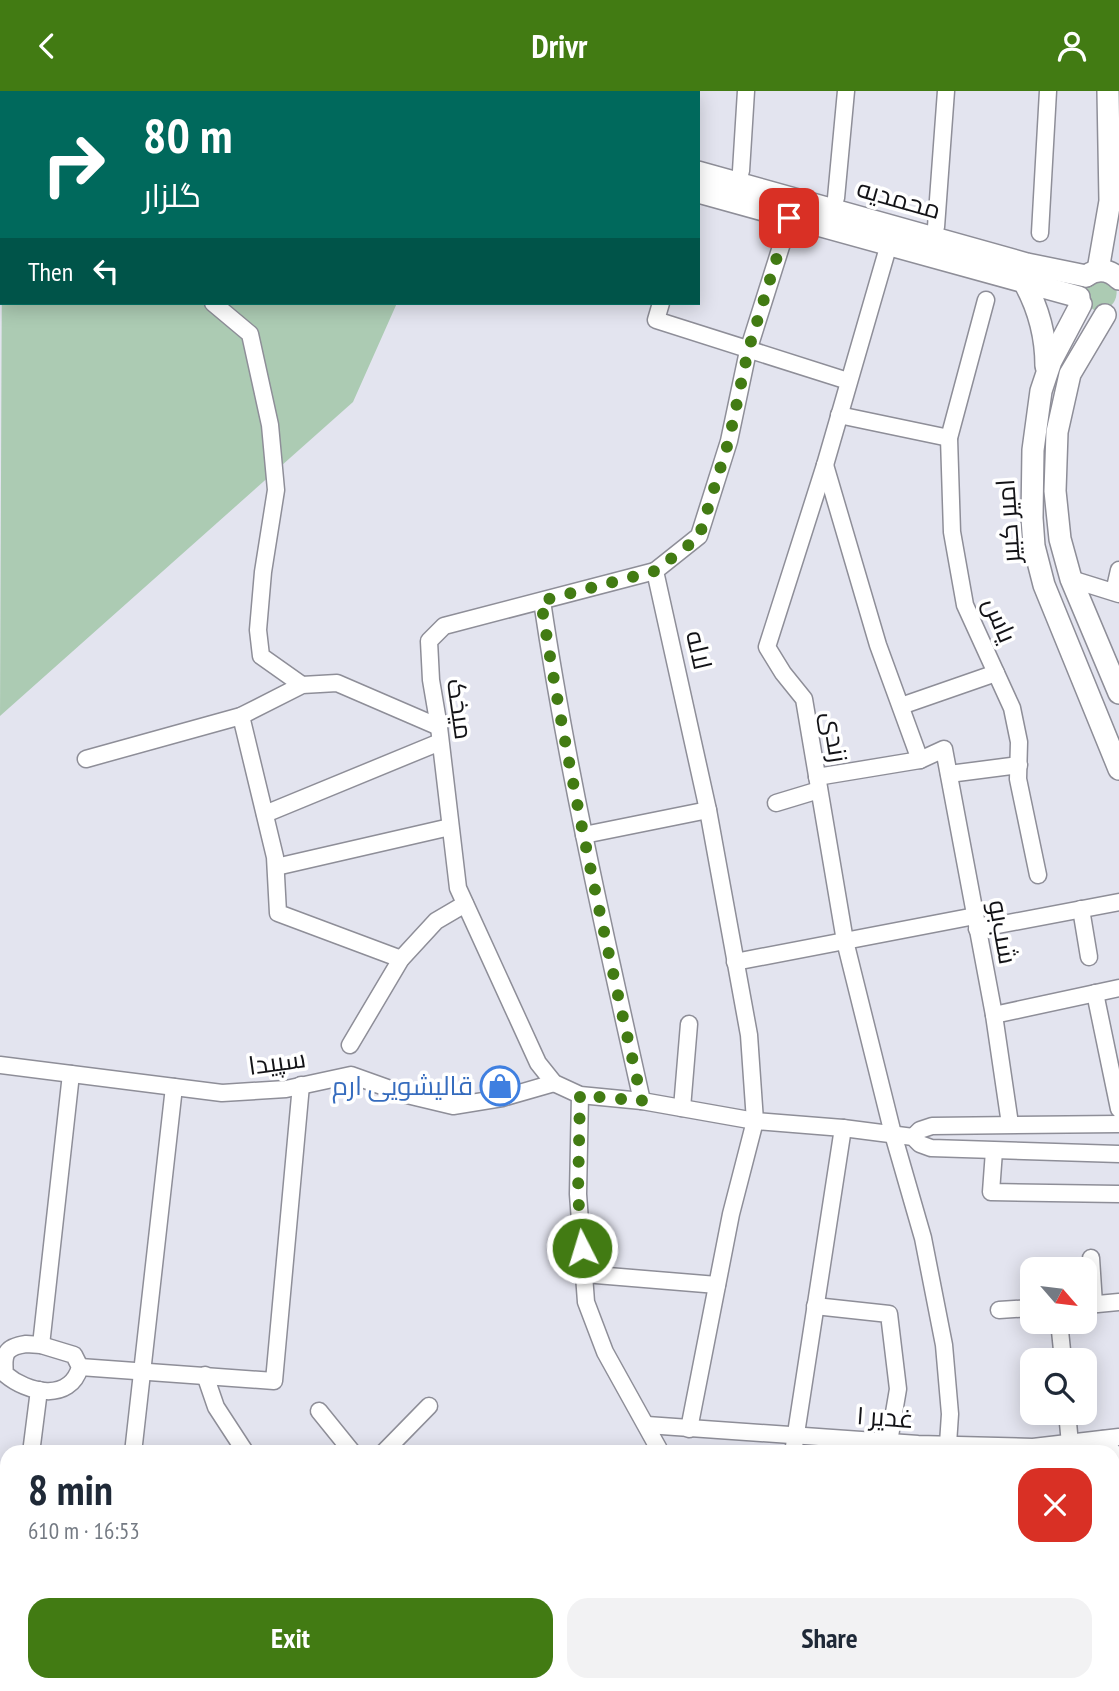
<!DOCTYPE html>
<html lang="en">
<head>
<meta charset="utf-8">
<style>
  body { margin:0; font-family:"PT Sans Narrow",Cairo,sans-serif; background:#f2f2f3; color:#1f2937; height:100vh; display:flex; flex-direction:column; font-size:26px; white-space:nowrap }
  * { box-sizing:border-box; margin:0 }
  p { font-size:23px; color:#747a83 }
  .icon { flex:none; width:38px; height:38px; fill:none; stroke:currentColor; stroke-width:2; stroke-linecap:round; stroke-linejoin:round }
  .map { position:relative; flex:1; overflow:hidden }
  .side { position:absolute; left:0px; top:1354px; width:1120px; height:247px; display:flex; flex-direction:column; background:#fff; border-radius:21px 21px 0 0; box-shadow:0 4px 18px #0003 }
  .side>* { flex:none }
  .hud { position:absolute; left:0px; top:0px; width:700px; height:214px; box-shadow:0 4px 18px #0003; background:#00695c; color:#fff; overflow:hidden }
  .needle { width:46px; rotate:118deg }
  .tools { position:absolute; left:1020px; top:1166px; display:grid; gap:14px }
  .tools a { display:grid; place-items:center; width:77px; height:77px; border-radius:14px; background:#fff; box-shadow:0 4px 18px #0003; font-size:35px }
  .pin { position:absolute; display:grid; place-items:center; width:60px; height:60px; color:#fff; margin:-30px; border-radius:14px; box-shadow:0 4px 10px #0006 }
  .me { position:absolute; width:77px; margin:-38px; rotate:355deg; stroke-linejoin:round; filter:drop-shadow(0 0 5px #0008) }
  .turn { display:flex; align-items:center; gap:24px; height:147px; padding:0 28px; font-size:32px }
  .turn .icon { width:91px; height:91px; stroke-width:2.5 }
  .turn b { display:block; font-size:49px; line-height:60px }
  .then { display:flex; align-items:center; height:66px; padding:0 28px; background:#0003; gap:14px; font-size:26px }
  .round { display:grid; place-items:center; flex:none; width:74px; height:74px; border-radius:21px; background:#f2f2f3 }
  .overview { display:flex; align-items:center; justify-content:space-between; height:119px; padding:0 28px }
  h1 { font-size:42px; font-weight:800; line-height:52px }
  .cta { display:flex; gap:14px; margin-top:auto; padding:14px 28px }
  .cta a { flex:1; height:80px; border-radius:21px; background:#427b13; color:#fff; font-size:28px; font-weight:800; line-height:80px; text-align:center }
  .cta a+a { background:#f2f2f3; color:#1f2937 }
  header { display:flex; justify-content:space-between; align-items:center; height:91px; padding:0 28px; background:#427b13; color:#fff; font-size:32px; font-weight:800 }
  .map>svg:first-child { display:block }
  .green { fill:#accbb3 }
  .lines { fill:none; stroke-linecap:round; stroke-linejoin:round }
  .street-casing { stroke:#8e8e98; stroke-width:19 }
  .secondary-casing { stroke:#8e8e98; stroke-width:24 }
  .street { stroke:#fff; stroke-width:16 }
  .secondary { stroke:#fff; stroke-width:21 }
  .route { stroke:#427b13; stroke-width:12; stroke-dasharray:0 21.6 }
  .labels { text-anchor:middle; stroke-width:7; stroke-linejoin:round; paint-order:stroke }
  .street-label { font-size:26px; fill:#131317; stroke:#fff }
  .shop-label { font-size:26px; fill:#366cbe; stroke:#fff; text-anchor:end }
</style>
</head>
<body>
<header><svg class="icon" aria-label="back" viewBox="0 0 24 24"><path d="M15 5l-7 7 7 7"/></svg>Drivr<svg class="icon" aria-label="person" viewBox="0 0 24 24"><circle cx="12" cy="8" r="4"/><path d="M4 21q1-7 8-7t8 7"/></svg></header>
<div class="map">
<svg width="1119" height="1600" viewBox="0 0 1119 1600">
  <rect width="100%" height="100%" fill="#e3e4ef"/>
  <!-- green -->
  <g class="green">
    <path d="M2 158V212H397L353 311 0 625Z"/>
    <path d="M1091 186 1116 193C1119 210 1112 218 1096 220 1081 213 1079 198 1091 186Z"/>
    <path d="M0 1549 7 1555V1594H54L61 1600H0Z"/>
  </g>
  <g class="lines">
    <!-- street casing -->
    <g class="street-casing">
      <g id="street">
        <path d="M88 2 92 0"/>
        <path d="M232 2 234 0"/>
        <path d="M520 2V0"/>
        <path d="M622 2V0"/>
        <path d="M646 2V0"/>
        <path d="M0 39 2 38"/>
        <path d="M741 80 746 0"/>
        <path d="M836 107 846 0"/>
        <path d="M936 136 946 0"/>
        <path d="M1040 142 1048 0"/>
        <path d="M889 153 825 374 767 556 783 582 804 608 845 850 893 1043 923 1147 944 1254 950 1323 948 1353"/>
        <path d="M986 209 949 347 952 441 965 514 1012 617 1019 651 1018 688 1038 784"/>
        <path d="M213 212 250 243 270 334 276 399 263 481 258 539 261 565 302 594"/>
        <path d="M661 212 656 229 848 290"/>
        <path d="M839 324 949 347"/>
        <path d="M825 374 878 554 920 669"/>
        <path d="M655 480 444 535 429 550 431 589 439 636 458 797 538 972 554 992 580 1004 642 1010 755 1030 843 1037 913 1046 920 1053 931 1057 1119 1063"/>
        <path d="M1071 488 1119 503"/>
        <path d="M1114 501 1119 479"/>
        <path d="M542 510C567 678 605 844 642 1010"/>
        <path d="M901 615 996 582"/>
        <path d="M241 625 275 766 278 822 401 868"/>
        <path d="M86 668 241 625 302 594 337 592 439 636"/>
        <path d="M949 683 1019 674"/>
        <path d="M817 686 920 669 944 658 994 924 1010 1033"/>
        <path d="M776 712 819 699"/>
        <path d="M265 723 440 651"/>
        <path d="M584 744 708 719"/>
        <path d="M276 776 450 736"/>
        <path d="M1081 818 1089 866"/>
        <path d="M977 838 1119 811"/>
        <path d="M735 871 975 825"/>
        <path d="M1095 902 1119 1018"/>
        <path d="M994 924 1119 897"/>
        <path d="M350 954 401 868 436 830 465 813"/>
        <path d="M0 974 222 1002 286 998 351 984 407 1004 453 1015 502 1007 554 992"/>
        <path d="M580 1004 578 1103 586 1211 605 1261 661 1362"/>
        <path d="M682 1017 689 933"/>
        <path d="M913 1046 920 1039 932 1035 1119 1033"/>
        <path d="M994 1060 991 1101 1119 1103"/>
        <path d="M1091 1167 1094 1213"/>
        <path d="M584 1183 717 1194"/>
        <path d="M1087 1214 1119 1211"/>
        <path d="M815 1215 889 1223 898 1298 889 1351"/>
        <path d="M999 1219 1032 1217"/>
        <path d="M1059 1230 1063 1269"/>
        <path d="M26 1253 41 1254 74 1264 80 1276C70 1312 27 1302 5 1283 3 1263 5 1256 26 1253Z"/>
        <path d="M41 1254 71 983"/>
        <path d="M80 1276 274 1290 301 994"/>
        <path d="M205 1284 216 1316 246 1362"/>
        <path d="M319 1320 353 1362"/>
        <path d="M1067 1321 1070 1353"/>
        <path d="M647 1334 918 1353 1033 1356 1119 1346"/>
        <path d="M689 1338 731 1123 755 1030 749 944 708 719 655 480 699 445 729 350 748 260 790 127"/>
        <path d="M1103 1348 1119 1369"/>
        <path d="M31 1362 39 1299"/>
        <path d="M133 1362 174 996"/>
        <path d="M383 1362 429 1315"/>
        <path d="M793 1362 843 1037"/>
        <path d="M1113 1476 1119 1486"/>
        <path d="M1113 1567 1119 1575"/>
        <path d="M897 1594 904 1600"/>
        <path d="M994 1594 996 1600"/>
        <path d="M180 1600 181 1594"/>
        <path d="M223 1600 224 1594"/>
      </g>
    </g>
    <!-- secondary casing -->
    <g class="secondary-casing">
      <g id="secondary">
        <path d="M344 0 350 2"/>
        <path d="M408 0 415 2"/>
        <path d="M698 81 1027 173 1086 185"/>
        <path d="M698 101 1079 206"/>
        <path d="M1098 179 1110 110 1108 0"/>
        <path d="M1086 185C1097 177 1109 178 1119 188"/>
        <path d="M1024 191C1039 218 1046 244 1046 275"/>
        <path d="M1081 213 1051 270 1041 300 1033 359 1032 427 1034 455 1044 494 1119 678"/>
        <path d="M1105 224 1070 283 1057 341 1055 400 1060 448 1071 488 1119 602"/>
        <path d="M1113 1535 1119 1531"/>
        <path d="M0 1537 7 1538"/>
        <path d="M366 1594 412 1600"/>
        <path d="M466 1594 511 1600"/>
        <path d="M1017 1600 1028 1594"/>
      </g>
    </g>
    <!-- street -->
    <use href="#street" class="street"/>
    <!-- secondary -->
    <use href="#secondary" class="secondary"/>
  </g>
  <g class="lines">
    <!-- route -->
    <path class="route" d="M582 1157 578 1103 580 1004 642 1010C604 844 567 678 541 510L655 480 699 446 729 349 748 260 789 127"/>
  </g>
  <!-- icons -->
  <defs>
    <g id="shop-ring" transform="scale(2.0125)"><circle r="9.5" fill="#fff" stroke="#3f7fe0" stroke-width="1.5"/><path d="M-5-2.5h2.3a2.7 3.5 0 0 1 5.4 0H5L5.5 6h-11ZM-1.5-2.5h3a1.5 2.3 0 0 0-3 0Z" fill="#3f7fe0"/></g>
  </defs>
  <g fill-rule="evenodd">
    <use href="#shop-ring" x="500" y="995"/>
  </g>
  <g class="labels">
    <!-- street labels -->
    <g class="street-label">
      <text transform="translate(899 108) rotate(16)" y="9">محمدیه</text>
      <text transform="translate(1008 430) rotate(-94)" y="9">امیر کبیر</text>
      <text transform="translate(1000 529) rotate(67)" y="9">یاس</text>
      <text transform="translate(699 559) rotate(77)" y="9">لاله</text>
      <text transform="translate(460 618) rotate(82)" y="9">میخک</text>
      <text transform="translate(835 646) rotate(81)" y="9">زندی</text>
      <text transform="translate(1003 841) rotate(80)" y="9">شب‌بو</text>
      <text transform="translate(277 971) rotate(-8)" y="9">سپیدا</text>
      <text transform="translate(885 1326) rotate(4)" y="9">غدیر ۱</text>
    </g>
    <!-- shop labels -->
    <g class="shop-label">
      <text x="473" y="1004">قالیشویی ارم</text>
    </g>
  </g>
</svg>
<div class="tools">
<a><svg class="needle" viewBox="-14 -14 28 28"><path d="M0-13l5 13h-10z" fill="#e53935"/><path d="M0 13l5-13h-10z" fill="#747a83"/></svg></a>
<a><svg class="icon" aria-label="search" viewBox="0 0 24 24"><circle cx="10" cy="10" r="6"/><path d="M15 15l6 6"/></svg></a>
</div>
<div class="pin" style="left:789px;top:127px;background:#d93025"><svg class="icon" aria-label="arrive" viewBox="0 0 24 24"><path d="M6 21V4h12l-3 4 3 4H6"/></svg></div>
<svg class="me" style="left:582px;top:1157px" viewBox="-20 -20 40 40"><circle r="17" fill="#427b13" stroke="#fff" stroke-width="3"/><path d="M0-11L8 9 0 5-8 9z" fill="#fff"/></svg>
<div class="hud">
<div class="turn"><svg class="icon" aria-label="right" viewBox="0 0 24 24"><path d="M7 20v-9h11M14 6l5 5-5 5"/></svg><div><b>80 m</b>گلزار</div></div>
<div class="then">Then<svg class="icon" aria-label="left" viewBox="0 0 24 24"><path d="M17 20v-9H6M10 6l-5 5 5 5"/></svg></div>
</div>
<section class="side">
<div class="overview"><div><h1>8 min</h1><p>610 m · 16:53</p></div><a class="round" style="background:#d93025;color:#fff"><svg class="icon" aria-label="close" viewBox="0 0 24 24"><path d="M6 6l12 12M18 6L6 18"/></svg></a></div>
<div class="cta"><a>Exit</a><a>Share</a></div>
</section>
</div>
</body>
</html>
